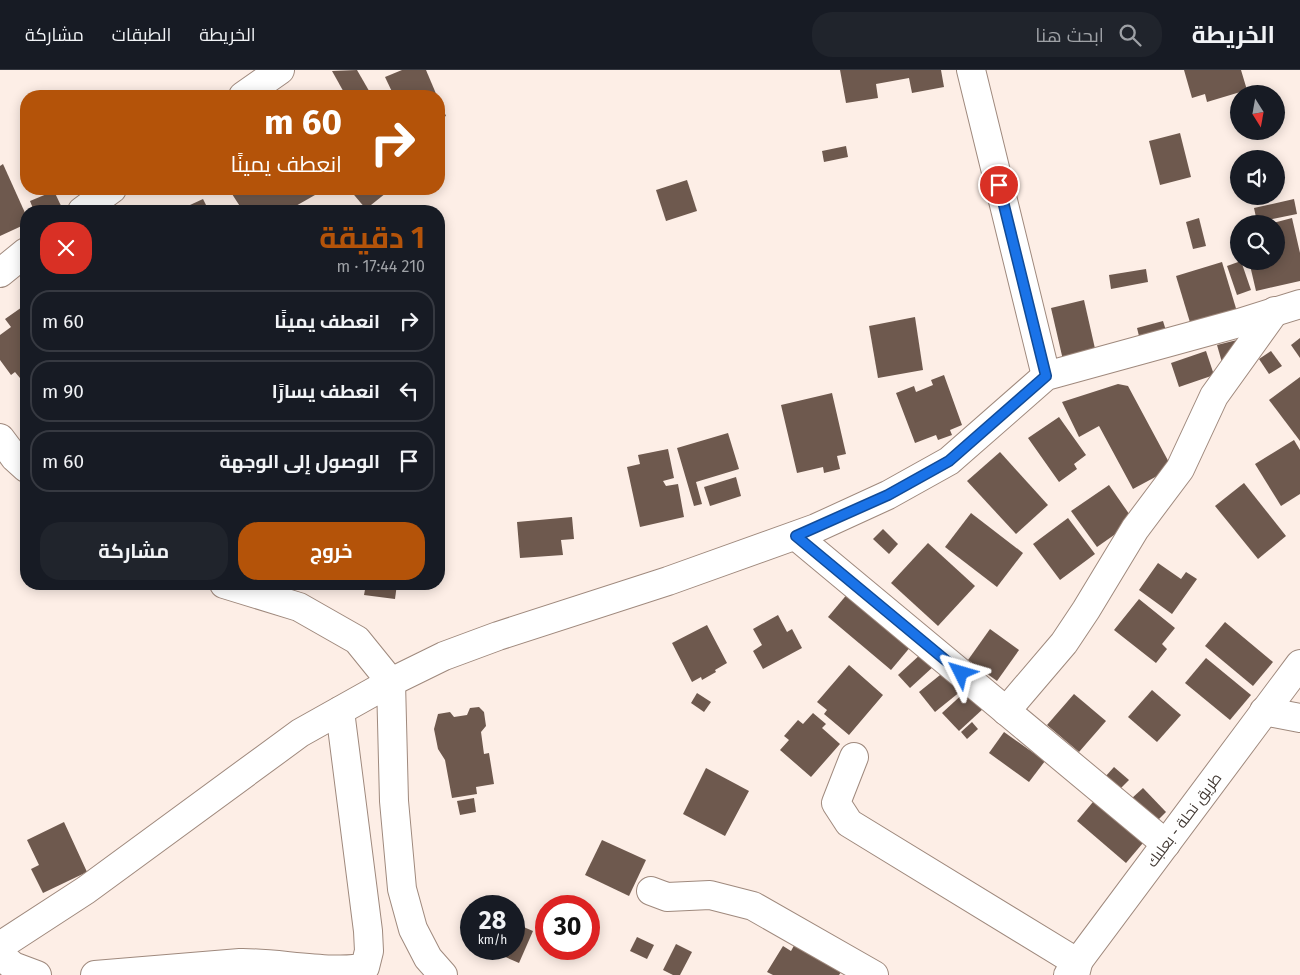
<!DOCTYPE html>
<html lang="ar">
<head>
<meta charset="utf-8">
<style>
  body { margin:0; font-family:"Fira Sans",Cairo,sans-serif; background:#20242c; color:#f1f3f6; direction:rtl; height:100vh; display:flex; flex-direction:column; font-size:19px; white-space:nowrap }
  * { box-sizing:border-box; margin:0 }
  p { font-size:16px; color:#9ea1a6 }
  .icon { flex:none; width:28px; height:28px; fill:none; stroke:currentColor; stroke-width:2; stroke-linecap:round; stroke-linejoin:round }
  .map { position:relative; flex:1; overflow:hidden; direction:ltr }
  .details { position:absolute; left:20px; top:135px; width:425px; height:385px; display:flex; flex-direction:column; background:#171b24; border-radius:20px; box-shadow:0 2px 12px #0003; direction:rtl }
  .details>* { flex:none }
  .banner { position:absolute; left:20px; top:20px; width:425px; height:105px; border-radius:20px; box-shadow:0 2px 12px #0003; direction:rtl; background:#b45309; color:#fff; overflow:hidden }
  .needle { width:32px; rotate:169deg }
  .controls { position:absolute; left:1230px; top:15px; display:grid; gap:10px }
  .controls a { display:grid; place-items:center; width:55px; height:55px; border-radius:50%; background:#171b24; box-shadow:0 2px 12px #0003; font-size:25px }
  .speed { position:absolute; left:460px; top:825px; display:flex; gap:10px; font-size:25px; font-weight:700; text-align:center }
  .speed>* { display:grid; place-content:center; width:65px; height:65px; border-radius:50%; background:#171b24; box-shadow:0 2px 12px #0003; line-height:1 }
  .speed small { font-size:12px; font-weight:400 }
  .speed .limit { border:8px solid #d22; background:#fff; color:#111 }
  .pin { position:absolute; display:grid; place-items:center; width:42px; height:42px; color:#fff; margin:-21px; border:2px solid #fff; border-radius:50%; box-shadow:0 1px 5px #0007 }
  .me { position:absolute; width:55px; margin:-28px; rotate:310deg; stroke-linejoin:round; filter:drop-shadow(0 0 4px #0008) }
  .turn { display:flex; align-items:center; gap:18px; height:105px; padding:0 20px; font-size:22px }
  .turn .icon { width:65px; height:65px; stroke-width:2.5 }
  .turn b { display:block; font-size:35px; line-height:42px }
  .round { display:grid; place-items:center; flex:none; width:52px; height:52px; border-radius:20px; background:#20242c }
  .head { display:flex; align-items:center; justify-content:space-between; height:85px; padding:0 20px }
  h1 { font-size:30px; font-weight:700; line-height:38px; color:#b45309 }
  .cta { display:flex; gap:10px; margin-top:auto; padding:10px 20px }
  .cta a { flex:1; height:58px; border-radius:20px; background:#b45309; color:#fff; font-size:20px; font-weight:700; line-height:58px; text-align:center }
  .cta a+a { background:#20242c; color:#f1f3f6 }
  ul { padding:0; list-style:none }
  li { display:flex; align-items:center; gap:15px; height:62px; margin:0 10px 8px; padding:0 10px; border:2px solid #363941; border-radius:20px }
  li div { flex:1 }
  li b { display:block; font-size:19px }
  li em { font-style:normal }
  header { display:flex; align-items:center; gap:30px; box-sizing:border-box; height:70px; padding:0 25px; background:#171b24; border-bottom:1px solid #363941 }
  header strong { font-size:24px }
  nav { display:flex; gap:28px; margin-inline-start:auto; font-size:18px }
  .search { width:350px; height:45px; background:#20242c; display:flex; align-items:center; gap:12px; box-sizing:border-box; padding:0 18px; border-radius:20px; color:#9ea1a6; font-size:19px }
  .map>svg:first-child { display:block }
  .building { fill:#6e594e }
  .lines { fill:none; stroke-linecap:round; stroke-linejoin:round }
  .minor-casing { stroke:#9f897d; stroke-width:30 }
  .minor { stroke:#fff; stroke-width:28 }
  .route-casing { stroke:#114b97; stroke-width:12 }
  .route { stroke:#1a73e8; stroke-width:9 }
  .labels { text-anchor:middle; stroke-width:5; stroke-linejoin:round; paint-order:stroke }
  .street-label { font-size:15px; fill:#423933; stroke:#fff }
</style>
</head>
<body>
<header>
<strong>الخريطة</strong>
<div class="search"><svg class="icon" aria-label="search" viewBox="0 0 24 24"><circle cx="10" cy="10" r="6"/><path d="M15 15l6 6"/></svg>ابحث هنا</div>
<nav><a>الخريطة</a><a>الطبقات</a><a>مشاركة</a></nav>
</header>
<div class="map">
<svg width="1300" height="905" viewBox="0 0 1300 905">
  <rect width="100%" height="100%" fill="#fdeee6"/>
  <!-- building -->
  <g class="building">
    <path d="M357 0 372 26H346L332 1Z"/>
    <path d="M402 0H426L437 26H394L385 7Z"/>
    <path d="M840 0H941L944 17 912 23 909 8 876 14 878 28 846 33Z"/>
    <path d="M1184 0H1241L1247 20 1207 32 1205 24 1192 28Z"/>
    <path d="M439 30 446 46 439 49Z"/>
    <path d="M1180 63 1191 107 1160 115 1149 71Z"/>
    <path d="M846 76 848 87 824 92 822 81Z"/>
    <path d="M3 94 26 145V154L0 166V96Z"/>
    <path d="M687 110 697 141 666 151 656 120Z"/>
    <path d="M242 119H312L315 125 287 141H259L256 136 243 141 232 124Z"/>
    <path d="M349 119H391L366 139Z"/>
    <path d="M54 121 63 140 34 141 30 131Z"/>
    <path d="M203 129 209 141H177Z"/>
    <path d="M1294 129 1297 144 1257 152 1254 138Z"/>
    <path d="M1199 148 1206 176 1193 179 1186 152Z"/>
    <path d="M1292 148 1300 183V211L1256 221 1249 191H1276V154L1273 153Z"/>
    <path d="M1241 191 1251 220 1237 225 1227 196Z"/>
    <path d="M1222 192 1238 245 1192 259 1176 206Z"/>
    <path d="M1146 199 1148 212 1111 219 1109 205Z"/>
    <path d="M1084 230 1096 283 1063 290 1051 238Z"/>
    <path d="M25 235 26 304 20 308 15 302 11 305 0 290V265L11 257 5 249Z"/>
    <path d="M915 247 923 300 878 308 869 256Z"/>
    <path d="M1163 251 1168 267 1141 274 1137 258Z"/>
    <path d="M1245 268 1225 303 1217 275Z"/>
    <path d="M1300 268V288L1291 275Z"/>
    <path d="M1206 281 1214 305 1179 317 1171 293Z"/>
    <path d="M1271 281 1282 296 1269 304 1259 289Z"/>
    <path d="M944 305 962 355 950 360 952 365 938 370 936 365 915 373 896 323 914 316 916 322 933 315 931 310Z"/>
    <path d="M1300 307V371L1269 330Z"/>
    <path d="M1118 314 1128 316 1172 398 1133 419 1099 356 1079 367 1062 332Z"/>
    <path d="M832 323 846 384 837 386 840 399 824 403 823 397 797 403 781 335Z"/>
    <path d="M1059 347 1086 385 1074 394 1077 399 1059 412 1028 368Z"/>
    <path d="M728 363 739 399 696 412 702 434 694 436 677 378Z"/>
    <path d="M1294 370 1300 380V424L1281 436 1255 394Z"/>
    <path d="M668 379 674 408 663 411 666 416 678 414 684 447 640 457 627 397 640 394 638 385Z"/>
    <path d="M1000 382 1048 435 1016 464 967 411Z"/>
    <path d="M736 407 741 426 710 436 704 417Z"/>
    <path d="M1244 413 1286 466 1258 489 1215 436Z"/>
    <path d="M1109 415 1134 451 1097 477 1071 441Z"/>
    <path d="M971 443 1023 483 997 517 945 477Z"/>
    <path d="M572 447 574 469 561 470 563 485 520 488 517 452Z"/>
    <path d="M1068 448 1095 484 1060 510 1033 474Z"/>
    <path d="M883 459 898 474 889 484 873 469Z"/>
    <path d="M928 473 975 516 938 556 891 513Z"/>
    <path d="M1158 493 1181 509 1186 502 1197 509 1172 544 1139 520Z"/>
    <path d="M366 514H397L395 529 364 525Z"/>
    <path d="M854 516 917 569 891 600 828 547Z"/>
    <path d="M1139 529 1175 558 1162 574 1167 579 1156 593 1114 560Z"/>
    <path d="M778 545 787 562 792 559 802 578 763 599 753 581 762 575 753 559Z"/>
    <path d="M1225 552 1273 592 1253 616 1205 576Z"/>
    <path d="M707 555 727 593 715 600 716 602 702 610 701 607 692 612 672 573Z"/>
    <path d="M990 559 1019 580 997 611 968 590Z"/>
    <path d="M922 583 934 596 910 618 898 605Z"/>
    <path d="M1206 588 1251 625 1230 650 1185 613Z"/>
    <path d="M849 595 883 625 849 665 824 644 827 640 817 632Z"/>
    <path d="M945 601 961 621 935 642 919 622Z"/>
    <path d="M967 620 984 638 959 661 942 643Z"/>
    <path d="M1152 620 1181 645 1157 672 1128 647Z"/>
    <path d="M697 623 711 632 704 642 691 633Z"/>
    <path d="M1074 624 1106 651 1079 682 1047 655Z"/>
    <path d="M479 637 484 642 486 656 481 662 484 684 489 683 494 714 476 717 477 724 452 728 445 690 438 679 434 659 438 644 450 642 454 647 467 645 470 638Z"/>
    <path d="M813 643 826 654 822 658 840 674 811 707 780 680 789 670 784 666 798 650 803 654Z"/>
    <path d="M972 652 978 659 967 669 961 662Z"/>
    <path d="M1004 662 1045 691 1029 712 989 683Z"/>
    <path d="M1114 697 1129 710 1119 720 1105 707Z"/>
    <path d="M706 698 749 721 725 766 683 744Z"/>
    <path d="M1143 718 1166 742 1155 753 1131 729Z"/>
    <path d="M1098 726 1148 767 1126 793 1077 751Z"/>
    <path d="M474 728 476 742 460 745 457 731Z"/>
    <path d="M64 752 87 802 43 823 31 799 39 795 27 770Z"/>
    <path d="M602 770 646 790 629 826 585 805Z"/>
    <path d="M514 853 533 861 519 893 487 879H514Z"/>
    <path d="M637 867 654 875 647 889 630 881Z"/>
    <path d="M797 870 844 898 839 905H773L767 902 783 876 791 881Z"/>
    <path d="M676 874 692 882 680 905H673L663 900Z"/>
  </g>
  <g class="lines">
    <!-- minor casing -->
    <g class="minor-casing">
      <g id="minor">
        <path d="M971 0 1046 306"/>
        <path d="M243 26 280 0"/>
        <path d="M82 141 112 119"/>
        <path d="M0 203 26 182"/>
        <path d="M0 368 15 388 26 398"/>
        <path d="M796 466 1166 774"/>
        <path d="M224 514 299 537 357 570 391 612 444 586 498 566 668 511 816 458 888 425 949 391 1046 306 1239 253 1300 234"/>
        <path d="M1006 641 1064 573 1086 540 1135 459 1180 399 1214 326 1275 241"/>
        <path d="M1264 641 1300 648"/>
        <path d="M854 687 836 733 849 753 1078 893 1075 905"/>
        <path d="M651 821 667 827 710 825 753 836 874 905"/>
        <path d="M0 876 86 820 300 663 391 612 394 731 402 819 413 859 428 888 443 905"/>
        <path d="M0 885 13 896 37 905"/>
        <path d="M95 905 240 893C273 892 338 905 365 897L369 881 368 861 340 641"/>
        <path d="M1068 905 1300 594"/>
      </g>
    </g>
    <!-- minor -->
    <use href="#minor" class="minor"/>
  </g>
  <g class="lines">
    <!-- route casing -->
    <g class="route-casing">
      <path id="route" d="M961 603 796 466 888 425 949 391 1046 306 999 115"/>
    </g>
    <!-- route -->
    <use href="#route" class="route"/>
  </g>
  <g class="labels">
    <!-- street labels -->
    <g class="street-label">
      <text transform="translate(1184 750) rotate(-53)" y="5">طريق نحلة - بعلبك</text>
    </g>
  </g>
</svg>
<div class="controls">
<a><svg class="needle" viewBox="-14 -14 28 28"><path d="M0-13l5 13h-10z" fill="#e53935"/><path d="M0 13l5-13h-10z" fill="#9ea1a6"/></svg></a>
<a><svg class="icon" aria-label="sound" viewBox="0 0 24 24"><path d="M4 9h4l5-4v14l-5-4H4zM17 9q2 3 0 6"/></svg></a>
<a><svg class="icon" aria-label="search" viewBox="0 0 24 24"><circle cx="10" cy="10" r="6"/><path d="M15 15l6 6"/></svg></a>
</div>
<div class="speed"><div>28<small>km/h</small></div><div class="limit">30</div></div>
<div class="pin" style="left:999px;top:115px;background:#d93025"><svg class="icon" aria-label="arrive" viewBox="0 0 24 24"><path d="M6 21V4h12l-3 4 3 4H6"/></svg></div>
<svg class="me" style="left:961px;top:603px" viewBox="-20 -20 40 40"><path d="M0-17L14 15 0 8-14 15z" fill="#1a73e8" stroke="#fff" stroke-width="4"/></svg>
<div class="banner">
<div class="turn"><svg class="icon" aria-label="right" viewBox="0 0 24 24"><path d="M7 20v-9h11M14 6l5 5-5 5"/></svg><div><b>60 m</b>انعطف يمينًا</div></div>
</div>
<section class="details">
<div class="head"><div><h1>1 دقيقة</h1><p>210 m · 17:44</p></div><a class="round" style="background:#d93025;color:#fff"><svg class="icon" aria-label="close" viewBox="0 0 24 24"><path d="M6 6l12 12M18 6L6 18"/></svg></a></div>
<ul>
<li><svg class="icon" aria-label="right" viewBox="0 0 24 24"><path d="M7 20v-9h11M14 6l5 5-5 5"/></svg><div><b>انعطف يمينًا</b></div><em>60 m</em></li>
<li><svg class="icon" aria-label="left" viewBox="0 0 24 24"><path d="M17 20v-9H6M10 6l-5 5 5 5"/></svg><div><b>انعطف يسارًا</b></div><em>90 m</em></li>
<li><svg class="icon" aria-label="arrive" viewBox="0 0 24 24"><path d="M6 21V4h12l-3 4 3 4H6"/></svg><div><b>الوصول إلى الوجهة</b></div><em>60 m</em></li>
</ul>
<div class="cta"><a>خروج</a><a>مشاركة</a></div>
</section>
</div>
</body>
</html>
